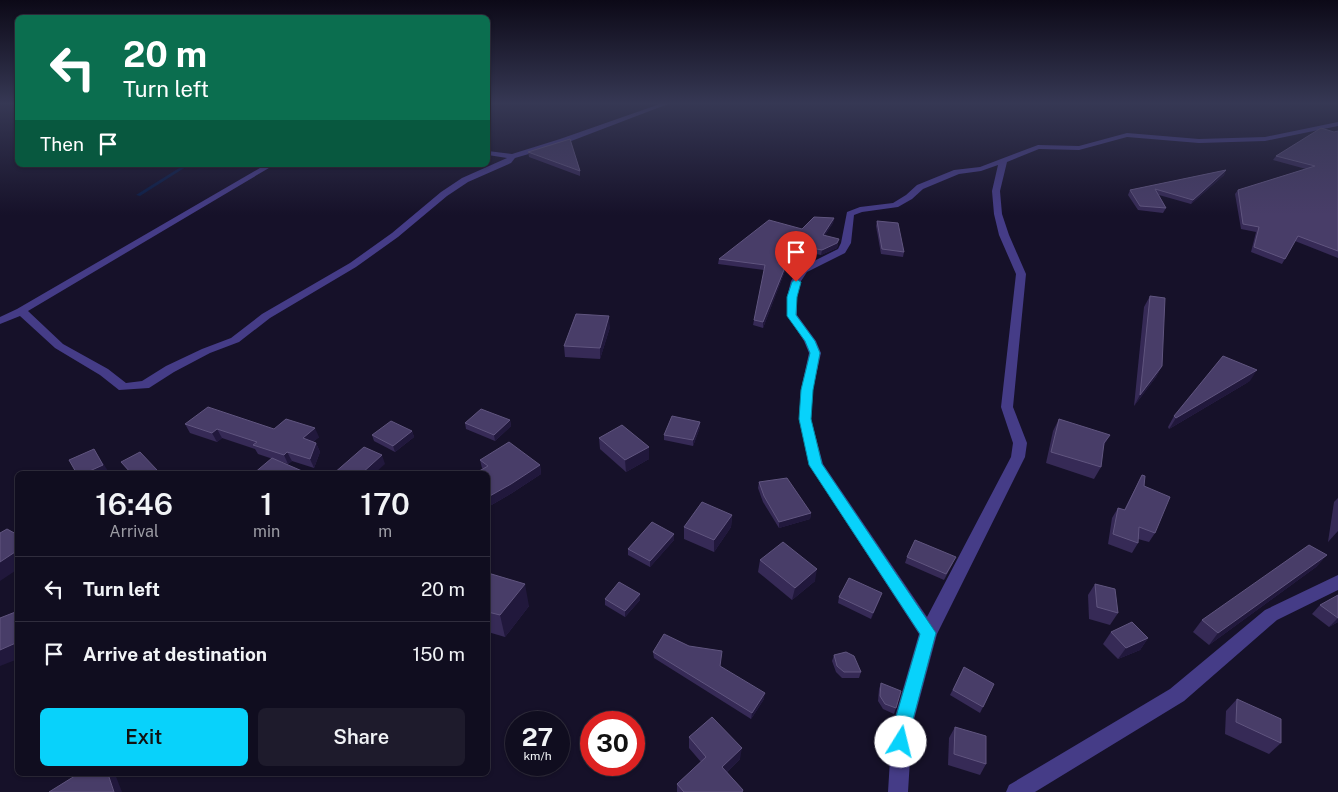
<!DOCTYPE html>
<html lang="en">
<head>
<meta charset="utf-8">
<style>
  body { margin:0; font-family:"Public Sans",sans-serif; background:#1e1b2c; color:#f1f3f6; height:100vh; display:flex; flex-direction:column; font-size:19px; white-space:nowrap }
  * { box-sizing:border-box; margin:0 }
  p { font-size:16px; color:#9c9ca4 }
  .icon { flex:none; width:28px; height:28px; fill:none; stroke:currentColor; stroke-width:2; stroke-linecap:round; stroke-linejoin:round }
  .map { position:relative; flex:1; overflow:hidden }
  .drawer { position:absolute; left:15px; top:471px; width:475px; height:305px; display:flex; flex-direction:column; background:#100d1f; border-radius:8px; box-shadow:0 1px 4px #0004,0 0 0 1px #302d3d }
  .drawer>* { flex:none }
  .top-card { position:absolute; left:15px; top:15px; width:475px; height:152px; border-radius:8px; box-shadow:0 1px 4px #0004,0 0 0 1px #302d3d; background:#0b6e4f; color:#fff; overflow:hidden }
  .speed { position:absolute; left:505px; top:711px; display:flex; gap:10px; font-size:25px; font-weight:700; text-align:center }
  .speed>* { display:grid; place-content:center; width:65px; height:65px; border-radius:50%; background:#100d1f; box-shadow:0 1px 4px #0004,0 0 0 1px #302d3d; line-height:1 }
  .speed small { font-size:12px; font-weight:400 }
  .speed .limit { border:8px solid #d22; background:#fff; color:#111 }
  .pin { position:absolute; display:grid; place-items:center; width:42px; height:42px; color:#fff; margin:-51px -21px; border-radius:50% 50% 50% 0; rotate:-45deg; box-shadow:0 0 5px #0007 }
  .pin .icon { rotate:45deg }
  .me { position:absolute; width:55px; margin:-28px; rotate:9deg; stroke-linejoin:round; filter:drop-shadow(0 0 4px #0008) }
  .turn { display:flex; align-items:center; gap:18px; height:105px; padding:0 25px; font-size:22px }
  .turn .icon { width:65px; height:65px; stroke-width:2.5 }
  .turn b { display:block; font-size:35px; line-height:42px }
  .then { display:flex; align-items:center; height:48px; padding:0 25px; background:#0003; gap:10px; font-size:19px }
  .eta { display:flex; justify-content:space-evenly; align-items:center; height:85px; text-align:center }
  .eta b { font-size:30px; font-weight:600; line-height:35px }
  .button { display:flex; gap:10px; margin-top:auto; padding:10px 25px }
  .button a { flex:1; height:58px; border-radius:8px; background:#08d2fb; color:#111; font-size:20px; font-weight:600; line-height:58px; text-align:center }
  .button a+a { background:#1e1b2c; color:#f1f3f6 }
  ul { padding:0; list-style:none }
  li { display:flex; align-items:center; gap:15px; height:65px; padding:0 25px; border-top:1px solid #302d3d }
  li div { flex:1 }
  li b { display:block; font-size:19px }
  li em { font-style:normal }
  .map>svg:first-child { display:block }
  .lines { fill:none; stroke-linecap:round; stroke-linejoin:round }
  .stream { fill:#0b1d47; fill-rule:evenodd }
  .minor { fill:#453c87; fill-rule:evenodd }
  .wall { fill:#362a56 }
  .shaded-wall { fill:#21183c }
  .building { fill:#483d68; stroke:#60557f }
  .route { fill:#08d2fb; stroke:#0588a3 }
</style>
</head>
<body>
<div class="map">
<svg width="1338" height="792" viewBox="0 0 1338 792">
  <rect width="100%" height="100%" fill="#161129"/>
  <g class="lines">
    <!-- stream -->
    <path class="stream" d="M184 165H189L140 196 136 195Z"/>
    <!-- minor -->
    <g class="minor">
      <path d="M660 104H668L566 143 515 158 511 163 468 182 447 196 398 237 356 267 270 318 239 342 210 353 174 372 149 388 119 390 100 375 55 348 20 316 0 324V317L17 309 265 165H274L28 311 63 344 108 369 126 383 142 381 166 366 202 349 231 338 262 314 350 263 392 233 441 192 462 178 507 158 488 155V151L512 154 560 139Z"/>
      <path d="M1338 122V126L1265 141 1199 143 1127 137 1079 150 1039 149 1007 162 1000 191 1002 214 1009 235 1026 274 1013 407 1027 443 1025 457 937 634 912 727 908 792H888L892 727 919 634 809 465 799 419 801 389 809 353 804 341 787 315V297L791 281 800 268 838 249 841 243 847 212 860 207 893 203 906 195 917 185 954 170 980 167 1038 145 1079 146 1127 133 1199 139 1265 137ZM998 165 992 191 994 214 999 235 1016 274 1001 407 1013 443 1011 457 927 617 823 464 811 419 813 389 821 353 816 341 797 315V297L801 281 807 272 845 253 851 243 854 215 862 212 898 207 912 199 923 189 959 174 981 171Z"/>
      <path d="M1338 575V590L1277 620 1184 701 1035 792H1006L1009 785 1170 689 1265 610Z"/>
    </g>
  </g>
  <!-- wall -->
  <g class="wall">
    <path d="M1338 131V258L1295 241 1282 264 1251 252 1256 232 1241 229 1235 194 1238 190 1306 169 1273 160 1276 156Z"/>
    <path d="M528 152 580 171V176L529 157Z"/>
    <path d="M1226 170 1224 175 1191 204 1159 195 1166 208 1163 213 1138 210 1128 195 1130 190Z"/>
    <path d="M834 218 833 223 825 235 838 244 837 248 821 255 793 250 763 328 753 325 764 270 718 264 719 259Z"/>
    <path d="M877 221 904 252 903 257 881 254 876 226Z"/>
    <path d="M1150 296 1162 366 1156 377 1134 406 1144 307Z"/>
    <path d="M610 327 600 359 565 357 564 346Z"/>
    <path d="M1250 381 1169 429 1168 427 1174 416Z"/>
    <path d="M1059 419 1103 447 1101 467 1094 479 1046 463 1053 431Z"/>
    <path d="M510 420 511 426 495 441 466 429 465 423Z"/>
    <path d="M700 422V427L693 446 664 440V435Z"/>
    <path d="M185 424 274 429 319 437 313 442 316 443 320 452 314 468 292 461 288 464 258 454 255 449 222 438 217 442 190 433Z"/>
    <path d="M412 431 414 437 395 452 374 441 372 435Z"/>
    <path d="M599 438 649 447V459L626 472 600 449Z"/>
    <path d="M480 460 540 465 541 474 512 493 488 507V474L482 468Z"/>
    <path d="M121 462 160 474H131Z"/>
    <path d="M1142 475 1155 533 1149 542 1138 539V543L1132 553 1108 544 1112 518 1118 508 1124 510Z"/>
    <path d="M759 482 811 513 810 519 779 528 763 502 758 488Z"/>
    <path d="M1338 498V531L1328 542 1334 502Z"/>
    <path d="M732 515 731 527 714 552 684 539V527Z"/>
    <path d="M674 534V540L650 567 628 555V549Z"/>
    <path d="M1327 555 1316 567 1209 645 1193 632 1202 620Z"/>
    <path d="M907 557 953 563 944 580 905 563Z"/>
    <path d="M760 560 815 581 792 600 758 572Z"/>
    <path d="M488 573 529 606 505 637 488 632Z"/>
    <path d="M1095 584 1118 613 1110 625 1089 619 1088 595Z"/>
    <path d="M640 594V600L625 617 605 605V599Z"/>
    <path d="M1338 595V622L1329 627 1312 614 1320 605Z"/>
    <path d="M839 597 880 599 871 619 838 603Z"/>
    <path d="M1111 632 1148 638 1140 650 1118 659 1103 644Z"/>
    <path d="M653 652 720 666 764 699 751 719 654 658Z"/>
    <path d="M834 655 861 672 859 678H842L836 672 832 661Z"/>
    <path d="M964 667 983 707 980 713 950 695Z"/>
    <path d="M881 683 896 708 894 714 883 709 878 701 879 689Z"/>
    <path d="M1237 699 1281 743 1269 754 1225 734 1226 711Z"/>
    <path d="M955 727 986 764 980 775 948 765 949 738Z"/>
    <path d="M689 737 740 759 727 772 743 790V792H677V784L701 762 689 748Z"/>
  </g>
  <!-- shaded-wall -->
  <g class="shaded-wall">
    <path d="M1226 170 1224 175 1191 204 1193 200Z"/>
    <path d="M834 218 833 223 822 240 823 235Z"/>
    <path d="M839 239 838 244 837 248 821 255 822 250Z"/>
    <path d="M794 245 793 250 763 328V322Z"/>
    <path d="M609 316 610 327 600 359V348Z"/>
    <path d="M1162 366 1156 377 1134 406 1140 395Z"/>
    <path d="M1257 370 1250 381 1169 429 1176 418Z"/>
    <path d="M510 420 511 426 495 441 494 435Z"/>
    <path d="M700 422V427L693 446V440Z"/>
    <path d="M315 428 319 437 307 447 303 438Z"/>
    <path d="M217 429 222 438 217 442 212 433Z"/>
    <path d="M412 431 414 437 395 452 393 446Z"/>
    <path d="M1110 435 1104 446 1098 455 1104 443Z"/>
    <path d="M316 443 320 452 314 468 310 459Z"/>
    <path d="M649 447V459L626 472 625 460Z"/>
    <path d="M94 449 108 471 100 474H83Z"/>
    <path d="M287 452 292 461 288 464 284 455Z"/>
    <path d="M382 455 385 464 374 474H361Z"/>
    <path d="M540 465 541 474 512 493 488 507V497Z"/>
    <path d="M157 470 160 474H151Z"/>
    <path d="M811 513 810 519 779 528V522Z"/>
    <path d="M732 515 731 527 714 552V540Z"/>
    <path d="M674 534V540L650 567V561Z"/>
    <path d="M18 550V569L0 581V562Z"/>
    <path d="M1327 555 1316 567 1209 645 1218 633Z"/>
    <path d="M817 569 815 581 792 600 795 588Z"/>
    <path d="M525 584 529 606 505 637 500 615Z"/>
    <path d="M882 593 880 599 871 619 873 613Z"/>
    <path d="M640 594V600L625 617V611Z"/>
    <path d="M1338 618V622L1329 627Z"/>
    <path d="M1148 638 1140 650 1118 659 1126 648Z"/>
    <path d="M18 642V659L0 666V650Z"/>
    <path d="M765 693 764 699 751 719 752 713Z"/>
    <path d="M742 748 740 759 721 778 722 767Z"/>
    <path d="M108 774H115L122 792H114Z"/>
  </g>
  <!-- building -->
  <g class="building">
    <path d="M1321 128 1334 132 1338 131V251L1298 236 1285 259 1254 247 1259 227 1243 224 1238 190 1315 166 1276 156Z"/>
    <path d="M570 139 580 171 528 152Z"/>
    <path d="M1226 170 1193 200 1155 189 1166 208 1140 206 1130 190Z"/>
    <path d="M814 217 834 218 823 235 839 239 837 243 822 250 794 245 763 322 754 320 765 265 719 259 769 220 802 229Z"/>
    <path d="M877 221 898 223 904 252 882 249Z"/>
    <path d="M1150 296 1165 298 1162 366 1140 395Z"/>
    <path d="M576 314 609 316 600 348 564 346Z"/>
    <path d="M1223 356 1257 370 1176 418 1174 416Z"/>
    <path d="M208 407 274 429 286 419 315 428 303 438 316 443 310 459 287 452 284 455 253 445 257 442 217 429 212 433 185 424Z"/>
    <path d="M481 409 510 420 494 435 465 423Z"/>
    <path d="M672 416 700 422 693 440 664 435Z"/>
    <path d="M1059 419 1110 435 1104 443 1101 467 1051 452Z"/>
    <path d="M391 421 412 431 393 446 372 435Z"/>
    <path d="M622 425 649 447 625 460 599 438Z"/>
    <path d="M509 442 540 465 511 484 488 497V474H474L488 466 480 460Z"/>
    <path d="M364 447 382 455 361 474H333Z"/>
    <path d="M94 449 103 465 83 474H77L69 460Z"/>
    <path d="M140 452 157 470 151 474H132L121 462Z"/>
    <path d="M272 458 309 474H253Z"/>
    <path d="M1142 475 1145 476 1144 486 1170 497 1155 533 1139 527 1138 543 1113 534 1118 508 1125 510Z"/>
    <path d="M787 478 811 513 779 522 764 496 759 482Z"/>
    <path d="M702 502 732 515 714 540 684 527Z"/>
    <path d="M652 522 674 534 650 561 628 549Z"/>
    <path d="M7 529 18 535V550L0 562V533Z"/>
    <path d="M915 540 956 557 946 574 907 557Z"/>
    <path d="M783 542 817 569 795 588 760 560Z"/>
    <path d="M1309 545 1327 555 1218 633 1202 620Z"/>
    <path d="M488 573 525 584 500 615 488 612Z"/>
    <path d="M849 578 882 593 873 613 839 597Z"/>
    <path d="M619 582 640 594 625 611 605 599Z"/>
    <path d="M1095 584 1115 589 1118 613 1097 607Z"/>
    <path d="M1338 595V618L1320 605Z"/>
    <path d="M18 611V642L0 650V618Z"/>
    <path d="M1132 622 1148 638 1126 648 1111 632Z"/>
    <path d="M664 634 689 646 722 651 720 666 765 693 752 713 653 652Z"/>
    <path d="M846 652 854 656 861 672H844L837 666 834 655Z"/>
    <path d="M964 667 994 684 983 707 953 690Z"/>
    <path d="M881 683 901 691 896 708 885 704 880 696Z"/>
    <path d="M1237 699 1281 719V743L1236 722Z"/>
    <path d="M712 717 742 748 722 767 743 790 742 792H684L677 784 706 757 689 737Z"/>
    <path d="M955 727 986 736V764L954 754Z"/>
    <path d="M78 774H108L114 792H49Z"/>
  </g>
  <!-- sky -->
  <linearGradient id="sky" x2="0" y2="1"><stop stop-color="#0c0917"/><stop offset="0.48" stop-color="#363854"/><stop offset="1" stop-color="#363854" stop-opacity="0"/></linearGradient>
  <rect width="1338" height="215" fill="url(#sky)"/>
  <!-- route -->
  <path class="route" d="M796 279 801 282 797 297 796 315 815 341 820 353 813 390 811 419 822 464 936 633 911 727 907 748 901 751 894 748 892 742 893 727 920 634 809 465 799 419 801 390 810 353 805 341 787 316V297L792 282Z"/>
</svg>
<div class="speed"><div>27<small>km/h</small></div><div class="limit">30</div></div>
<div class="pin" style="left:796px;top:282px;background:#d93025"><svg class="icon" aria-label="arrive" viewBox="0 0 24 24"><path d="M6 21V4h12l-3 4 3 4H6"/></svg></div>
<svg class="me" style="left:901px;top:742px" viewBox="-20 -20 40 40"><circle r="19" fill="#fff"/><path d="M0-13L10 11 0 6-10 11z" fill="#08d2fb"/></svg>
<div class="top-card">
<div class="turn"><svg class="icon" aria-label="left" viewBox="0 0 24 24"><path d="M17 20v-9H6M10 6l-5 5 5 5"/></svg><div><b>20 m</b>Turn left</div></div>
<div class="then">Then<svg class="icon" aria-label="arrive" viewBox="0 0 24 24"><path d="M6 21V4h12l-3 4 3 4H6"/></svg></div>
</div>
<section class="drawer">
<div class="eta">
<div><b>16:46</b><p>Arrival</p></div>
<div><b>1</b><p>min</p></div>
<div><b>170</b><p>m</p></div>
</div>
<ul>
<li><svg class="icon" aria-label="left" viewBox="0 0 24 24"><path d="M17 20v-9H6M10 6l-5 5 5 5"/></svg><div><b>Turn left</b></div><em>20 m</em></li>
<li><svg class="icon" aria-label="arrive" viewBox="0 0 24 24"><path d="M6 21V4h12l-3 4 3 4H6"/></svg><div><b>Arrive at destination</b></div><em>150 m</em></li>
</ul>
<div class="button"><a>Exit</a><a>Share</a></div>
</section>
</div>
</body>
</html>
